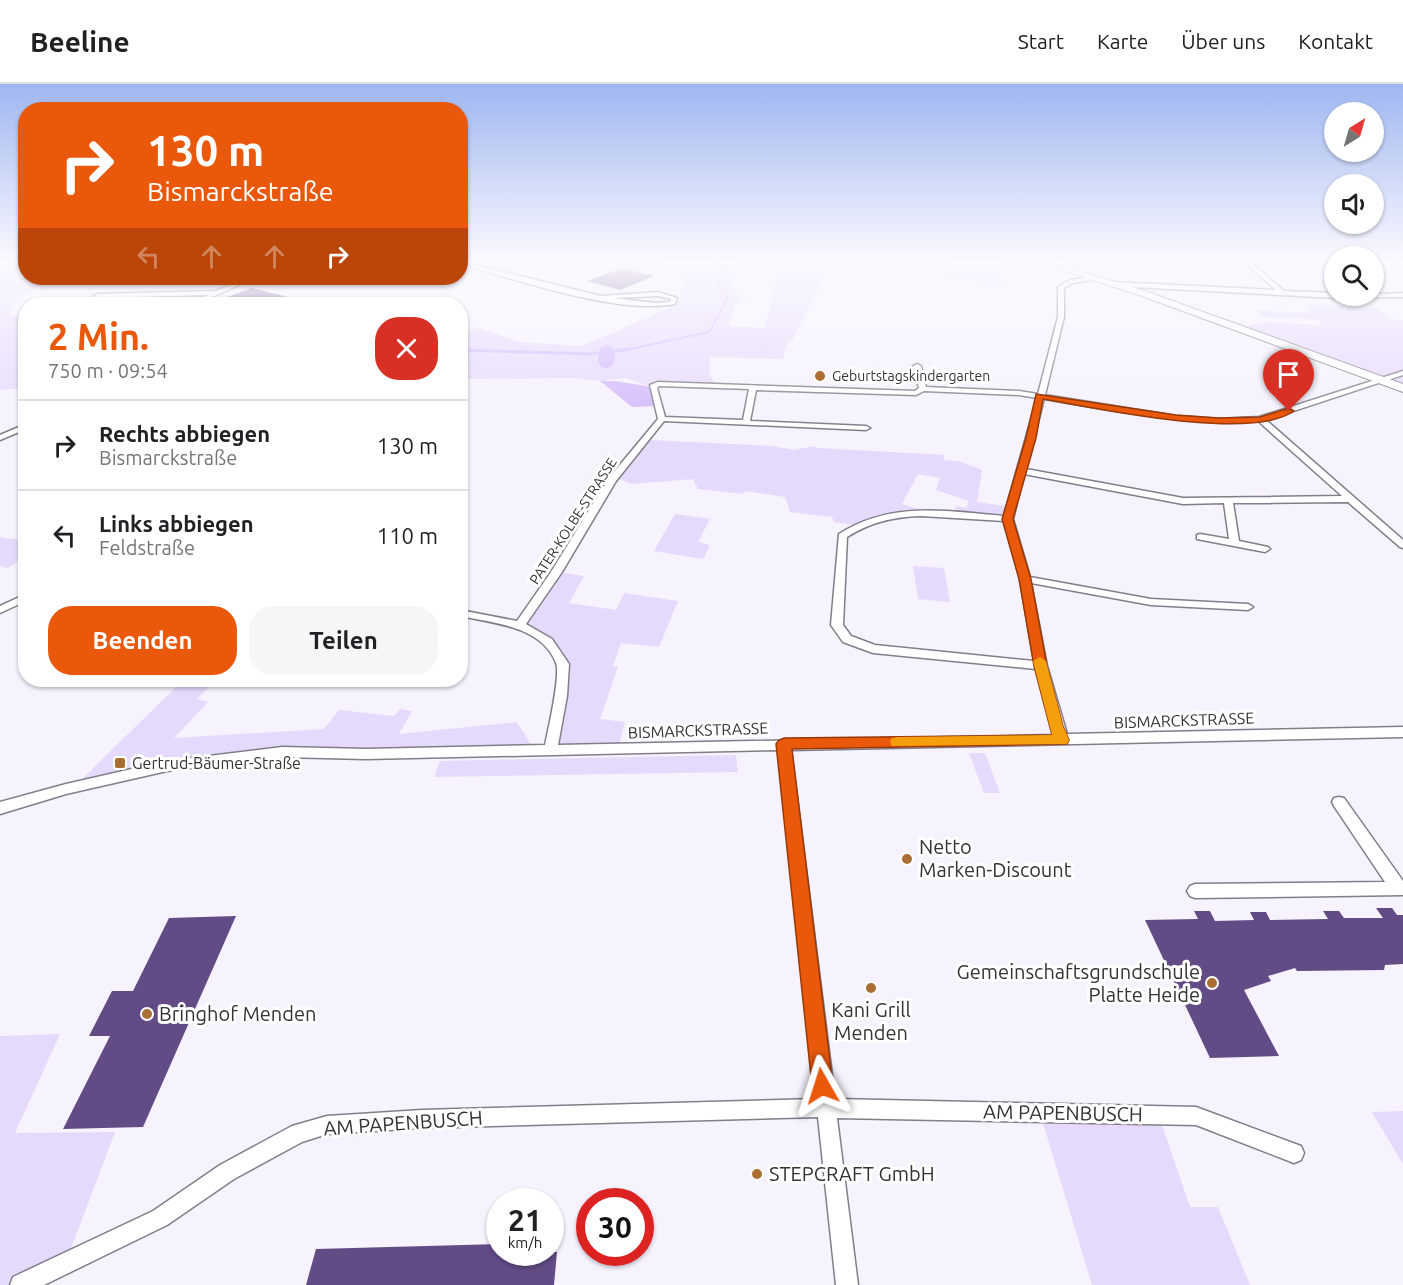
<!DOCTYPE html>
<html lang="de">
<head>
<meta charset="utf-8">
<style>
  body { margin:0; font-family:Ubuntu,sans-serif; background:#f6f6f6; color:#202124; height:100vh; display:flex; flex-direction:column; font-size:22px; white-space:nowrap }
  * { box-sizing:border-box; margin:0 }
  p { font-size:20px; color:#757577 }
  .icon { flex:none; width:33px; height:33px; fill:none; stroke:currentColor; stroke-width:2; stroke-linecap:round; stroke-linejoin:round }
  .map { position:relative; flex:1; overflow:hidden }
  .side { position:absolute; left:18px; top:213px; width:450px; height:390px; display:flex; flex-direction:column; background:#fff; border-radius:24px; box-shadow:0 2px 4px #0004 }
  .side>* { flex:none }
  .banner { position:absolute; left:18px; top:18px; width:450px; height:183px; border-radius:24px; box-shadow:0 2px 4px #0004; background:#ea580c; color:#fff; overflow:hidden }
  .needle { width:39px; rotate:37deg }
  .fabs { position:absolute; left:1324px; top:18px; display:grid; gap:12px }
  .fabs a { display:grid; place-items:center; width:60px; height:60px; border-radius:50%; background:#fff; box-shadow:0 2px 4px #0004; font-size:30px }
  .speed { position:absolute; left:486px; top:1104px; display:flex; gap:12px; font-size:30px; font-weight:700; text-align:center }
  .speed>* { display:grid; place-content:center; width:78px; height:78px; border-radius:50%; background:#fff; box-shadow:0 2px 4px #0004; line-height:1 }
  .speed small { font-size:15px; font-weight:400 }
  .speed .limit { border:9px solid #d22; background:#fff; color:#111 }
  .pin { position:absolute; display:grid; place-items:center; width:51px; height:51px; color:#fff; margin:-62px -26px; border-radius:50% 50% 50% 0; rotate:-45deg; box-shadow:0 0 6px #0007 }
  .pin .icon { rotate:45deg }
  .me { position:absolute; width:66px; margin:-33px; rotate:354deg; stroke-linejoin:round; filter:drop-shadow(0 0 4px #0008) }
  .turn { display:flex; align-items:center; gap:21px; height:126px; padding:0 30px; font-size:27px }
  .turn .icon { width:78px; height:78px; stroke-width:2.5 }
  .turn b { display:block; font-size:42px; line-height:51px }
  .lanes { display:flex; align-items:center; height:57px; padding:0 30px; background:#0003; justify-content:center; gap:30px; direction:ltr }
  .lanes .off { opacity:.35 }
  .round { display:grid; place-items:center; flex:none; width:63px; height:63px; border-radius:24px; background:#f6f6f6 }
  .head { display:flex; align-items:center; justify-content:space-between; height:102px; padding:0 30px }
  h1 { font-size:36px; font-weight:600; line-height:45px; color:#ea580c }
  .primary-button { display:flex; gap:12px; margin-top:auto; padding:12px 30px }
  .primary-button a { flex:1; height:69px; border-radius:24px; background:#ea580c; color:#fff; font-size:24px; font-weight:600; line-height:69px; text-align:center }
  .primary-button a+a { background:#f6f6f6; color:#202124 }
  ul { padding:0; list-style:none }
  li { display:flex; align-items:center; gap:18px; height:90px; padding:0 30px; border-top:2px solid #e0e0e0 }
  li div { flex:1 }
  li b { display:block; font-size:22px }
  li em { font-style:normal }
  header { display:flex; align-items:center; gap:36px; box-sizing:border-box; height:84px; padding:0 30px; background:#fff; border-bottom:2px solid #e0e0e0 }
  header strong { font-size:28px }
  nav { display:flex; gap:33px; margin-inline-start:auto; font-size:21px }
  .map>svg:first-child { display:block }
  .green { fill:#e6dafc }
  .water { fill:#d3b9fd }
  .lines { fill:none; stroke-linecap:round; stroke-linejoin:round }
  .stream-far1 { stroke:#d3b9fd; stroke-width:2 }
  .stream { stroke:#d3b9fd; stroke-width:3 }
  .canal { stroke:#d3b9fd; stroke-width:16 }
  .building { fill:#634b86 }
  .minor-casing { stroke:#827e89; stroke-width:3 }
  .primary-casing { stroke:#827e89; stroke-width:2 }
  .minor { fill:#fff; fill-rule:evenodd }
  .primary { fill:#fff; fill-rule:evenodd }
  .route { fill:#ea580c; stroke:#983908; stroke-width:1.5 }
  .slow { fill:#f59e0b }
  .poi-dot { fill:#ab6e32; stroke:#fff; stroke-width:2 }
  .labels { text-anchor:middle; stroke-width:6; stroke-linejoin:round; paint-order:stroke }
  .far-poi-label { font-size:14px; fill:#343337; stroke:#fff; text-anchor:start }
  .far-street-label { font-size:14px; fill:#343337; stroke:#fff }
  .street-label { font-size:16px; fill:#343337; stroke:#fff }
  .poi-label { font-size:16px; fill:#343337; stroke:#fff; text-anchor:start }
  .near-poi-label { font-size:20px; fill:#343337; stroke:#fff; text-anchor:start }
  .near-street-label { font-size:20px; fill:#343337; stroke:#fff }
</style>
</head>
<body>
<header>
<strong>Beeline</strong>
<nav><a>Start</a><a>Karte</a><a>Über uns</a><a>Kontakt</a></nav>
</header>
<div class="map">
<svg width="1403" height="1201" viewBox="0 0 1403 1201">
  <rect width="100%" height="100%" fill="#f6f2fe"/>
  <!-- green -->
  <g class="green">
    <path d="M0 177H25L26 194H49L17 217 10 230 25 234V304L0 306Z"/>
    <path d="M657 177H731L735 207 746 216 734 222 729 242 765 244 778 186 825 191 793 255 786 262 783 275 710 273 709 289 716 301 658 300 653 303 625 294 600 297 572 294 461 295V248L480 244 519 258 582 262 677 221 687 184Z"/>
    <path d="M963 177H1000L1016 189 999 188 1002 201C981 200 963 192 942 191L945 185Z"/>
    <path d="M1304 220 1376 224 1389 235 1403 236V304L1239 244 1265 238 1321 241 1317 236 1262 233 1257 226 1310 229Z"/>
    <path d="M650 356 772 362 794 366 815 362 816 364 945 371 943 376 958 377 982 386 977 418 1011 423 1008 435 957 431 955 422 966 424 969 417 936 406 940 394 918 390 902 420 925 427 923 430 881 432 855 441 834 438 832 433 790 428 785 413 745 407 744 410 698 405 693 395 632 400 617 394Z"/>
    <path d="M675 430 710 435 698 458 710 461 703 475 654 467Z"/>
    <path d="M0 453 25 457V472L8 484 0 482Z"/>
    <path d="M913 482 944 484 950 518 918 515Z"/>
    <path d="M557 488 584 492 569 519 616 526 624 509 678 517 659 563 621 559 613 582 618 583 600 635 625 638 618 665H551L563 580 549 559 520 541Z"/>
    <path d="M183 596H215L197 615 208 618 174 654 324 645 339 626 394 632 400 625 412 627 399 650 517 638 534 665 282 668 75 702Z"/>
    <path d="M969 669H985L1000 709H984Z"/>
    <path d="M736 671 738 688 434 693 440 677Z"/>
    <path d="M60 950 15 1049 115 1048 65 1180 21 1201H0V952Z"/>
    <path d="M1403 1027V1080L1372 1028Z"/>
    <path d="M1040 1029 1159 1032 1190 1123H1218L1250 1201H1092Z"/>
  </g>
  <!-- water -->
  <path class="water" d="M600 297H615L653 303 659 322 632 323Z"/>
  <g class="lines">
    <!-- stream-far1 -->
    <g class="stream-far1">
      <path d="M460 266 480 267"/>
      <path d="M621 267 709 248 728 214 718 200 721 184 715 177"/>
    </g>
    <!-- stream -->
    <path class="stream" d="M460 266 591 270 629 265"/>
    <!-- canal -->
    <path class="canal" d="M606 276 607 269"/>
  </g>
  <!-- building -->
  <g class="building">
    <path d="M622 184 654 192 620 206 587 197Z"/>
    <path d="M252 204 300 216 299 220H257L227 213Z"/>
    <path d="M1376 824H1392L1397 831H1403V880L1385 881 1384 886 1297 887 1295 884 1268 892 1271 897 1244 906 1279 972 1210 974 1145 836 1198 835 1194 827H1210L1215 837 1254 836 1250 828H1266L1270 836 1328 835 1323 827H1339L1344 834H1383Z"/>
    <path d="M236 832 143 1043 63 1045 110 952H89L112 907H133L169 834Z"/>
    <path d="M500 1160V1168H557L554 1201H306L316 1165Z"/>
  </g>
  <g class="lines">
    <!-- minor casing -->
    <g class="minor-casing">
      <g id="minor">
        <path d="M460 177 601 212 658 208 677 214 675 220C618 231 518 196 460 180ZM658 212 671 215 670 218 656 219 613 214Z"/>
        <path d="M1243 177H1249L1284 207 1335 209V212L1403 209V213L1336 214 1114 202 1111 200 1114 198 1276 206Z"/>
        <path d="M1096 192 1098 195 1073 199 1064 204V233L1045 311 1176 332 1219 335 1259 333 1403 287V291L1266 336 1403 456V464L1400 463 1348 418 1233 419 1239 457 1268 463 1270 465 1265 468 1197 455V451L1200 450 1229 455 1224 419 1183 420 1024 390 1013 435 1030 493 1151 515 1248 520 1253 523 1248 526 1151 521 1031 499 1047 582 1067 650 1403 643V653L791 666 835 1015 1196 1023 1301 1062 1304 1069 1301 1076 1294 1079 1196 1041 837 1034 858 1201H836L818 1033 422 1044 327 1050 302 1058 234 1095 167 1141 44 1201H10L13 1193 153 1127 220 1081 292 1042 327 1032 422 1026 816 1015 778 666 366 675 282 673 167 687 66 710 0 730V718L66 700 167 677 282 663 366 665 545 661C548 646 561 591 556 579 542 542 493 539 460 532V526L517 537 551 488 609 394 658 335 650 301 658 298 915 307 919 304 913 282 917 280 921 282 926 303 1019 307 1038 310 1058 233V203L1070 196ZM659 302 749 305 743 336 665 333 657 304ZM756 306 916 311 924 307 1019 311 1037 314 1004 432C946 427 891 417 839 450L831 541 843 558 873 569 1036 585 1054 651 558 661 567 612 569 580 552 555 526 540 562 488 616 397 664 337 866 346 870 344 866 342 750 337ZM1044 315C1116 327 1185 341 1258 337L1342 412 1183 414 1026 385ZM921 432 1004 437 1020 495 1034 577 875 561 851 552 843 541 847 453C871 438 893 433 921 432Z"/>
        <path d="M247 194H254L197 220H190L208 211 97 214 94 212 97 210 216 207Z"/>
        <path d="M26 340V345L0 356V351Z"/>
        <path d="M26 510V517L0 529V522Z"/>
        <path d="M1339 713 1344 714 1403 797V811L1195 814 1190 812 1187 807 1190 802 1195 800 1385 798 1334 722 1332 718 1334 714Z"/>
      </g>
    </g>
    <!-- primary casing -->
    <g class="primary-casing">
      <path id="primary" d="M1034 177H1046L1145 207 1403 300V308L1139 211Z"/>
    </g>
    <!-- minor -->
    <use href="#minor" class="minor"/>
    <!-- primary -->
    <use href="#primary" class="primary"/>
  </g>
  <!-- sky -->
  <linearGradient id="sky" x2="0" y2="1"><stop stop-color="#9fb6f0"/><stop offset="0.51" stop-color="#fbf9ff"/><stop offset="1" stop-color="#fbf9ff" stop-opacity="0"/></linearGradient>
  <rect width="1403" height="345" fill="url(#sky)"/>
  <!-- route -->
  <path class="route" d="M1036 310 1176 331 1219 334 1260 333 1289 324 1294 327C1250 358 1097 324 1043 315L1036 354 1013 435 1031 495 1047 582 1063 642 1069 656 1067 660 792 665 833 1002 830 1010 822 1013 815 1010 812 1002 776 660 779 656 784 654 1052 651 1034 582 1019 495 1002 435 1026 354Z"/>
  <!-- slow -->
  <path class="slow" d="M1040 573 1046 577 1063 642 1069 656 1067 660 892 662 890 658 892 654 898 653 1052 651 1033 577Z"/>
  <!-- markers -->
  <g class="poi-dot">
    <circle cx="820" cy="292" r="6"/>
    <rect x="114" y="673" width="12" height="12" rx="3"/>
    <circle cx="907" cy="775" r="6"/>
    <circle cx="1212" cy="899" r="6"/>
    <circle cx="871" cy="904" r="6"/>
    <circle cx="147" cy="930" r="6"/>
    <circle cx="757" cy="1090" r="6"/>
  </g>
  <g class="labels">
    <!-- far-poi labels -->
    <g class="far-poi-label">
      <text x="832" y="297">Geburtstagskindergarten</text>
    </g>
    <!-- far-street labels -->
    <g class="far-street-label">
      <text transform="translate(573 437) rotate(-57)" y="5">PATER-KOLBE-STRASSE</text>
    </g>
    <!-- street labels -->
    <g class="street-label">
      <text transform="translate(1184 636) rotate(-2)" y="6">BISMARCKSTRASSE</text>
      <text transform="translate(698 646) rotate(-2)" y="6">BISMARCKSTRASSE</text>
    </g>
    <!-- poi labels -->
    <g class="poi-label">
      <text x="132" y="685">Gertrud-Bäumer-Straße</text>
    </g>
    <!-- near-poi labels -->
    <g class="near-poi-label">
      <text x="919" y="770">Netto<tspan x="919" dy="23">Marken-Discount</tspan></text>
      <text x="1200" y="895" text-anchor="end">Gemeinschaftsgrundschule<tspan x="1200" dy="23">Platte Heide</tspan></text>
      <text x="871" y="933" text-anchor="middle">Kani Grill<tspan x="871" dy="23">Menden</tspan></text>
      <text x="159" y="937">Bringhof Menden</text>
      <text x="769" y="1097">STEPCRAFT GmbH</text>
    </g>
    <!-- near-street labels -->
    <g class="near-street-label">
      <text transform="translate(1063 1029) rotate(1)" y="7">AM PAPENBUSCH</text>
      <text transform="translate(403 1039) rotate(-4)" y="7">AM PAPENBUSCH</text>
    </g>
  </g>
</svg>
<div class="fabs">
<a><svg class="needle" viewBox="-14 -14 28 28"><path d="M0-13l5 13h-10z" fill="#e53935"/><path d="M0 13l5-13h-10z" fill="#757577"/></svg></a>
<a><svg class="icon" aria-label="sound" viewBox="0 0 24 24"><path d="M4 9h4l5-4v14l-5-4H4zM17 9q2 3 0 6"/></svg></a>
<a><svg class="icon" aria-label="search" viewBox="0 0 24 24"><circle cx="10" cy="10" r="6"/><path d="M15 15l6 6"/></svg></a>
</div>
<div class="speed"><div>21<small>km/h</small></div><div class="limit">30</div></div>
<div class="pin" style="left:1289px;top:327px;background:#d93025"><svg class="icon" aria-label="arrive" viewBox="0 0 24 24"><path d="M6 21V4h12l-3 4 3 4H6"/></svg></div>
<svg class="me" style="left:822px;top:1002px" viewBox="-20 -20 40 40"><path d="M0-17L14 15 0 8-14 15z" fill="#ea580c" stroke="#fff" stroke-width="4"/></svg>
<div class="banner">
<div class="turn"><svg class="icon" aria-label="right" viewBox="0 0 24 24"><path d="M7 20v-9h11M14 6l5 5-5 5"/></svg><div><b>130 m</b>Bismarckstraße</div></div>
<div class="lanes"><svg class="icon off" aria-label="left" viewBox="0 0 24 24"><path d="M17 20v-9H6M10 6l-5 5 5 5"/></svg><svg class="icon off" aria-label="ahead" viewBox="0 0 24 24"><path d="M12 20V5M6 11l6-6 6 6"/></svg><svg class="icon off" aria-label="ahead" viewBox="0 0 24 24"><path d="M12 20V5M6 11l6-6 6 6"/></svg><svg class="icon" aria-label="right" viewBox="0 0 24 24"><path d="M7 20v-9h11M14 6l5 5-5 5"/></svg></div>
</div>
<section class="side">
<div class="head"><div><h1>2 Min.</h1><p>750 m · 09:54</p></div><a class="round" style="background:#d93025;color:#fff"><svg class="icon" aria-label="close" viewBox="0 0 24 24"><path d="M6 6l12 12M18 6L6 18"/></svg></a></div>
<ul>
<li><svg class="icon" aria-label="right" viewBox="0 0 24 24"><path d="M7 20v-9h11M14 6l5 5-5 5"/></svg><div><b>Rechts abbiegen</b><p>Bismarckstraße</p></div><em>130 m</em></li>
<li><svg class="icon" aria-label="left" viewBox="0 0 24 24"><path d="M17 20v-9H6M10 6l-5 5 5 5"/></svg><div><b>Links abbiegen</b><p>Feldstraße</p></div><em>110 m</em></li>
</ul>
<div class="primary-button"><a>Beenden</a><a>Teilen</a></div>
</section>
</div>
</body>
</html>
